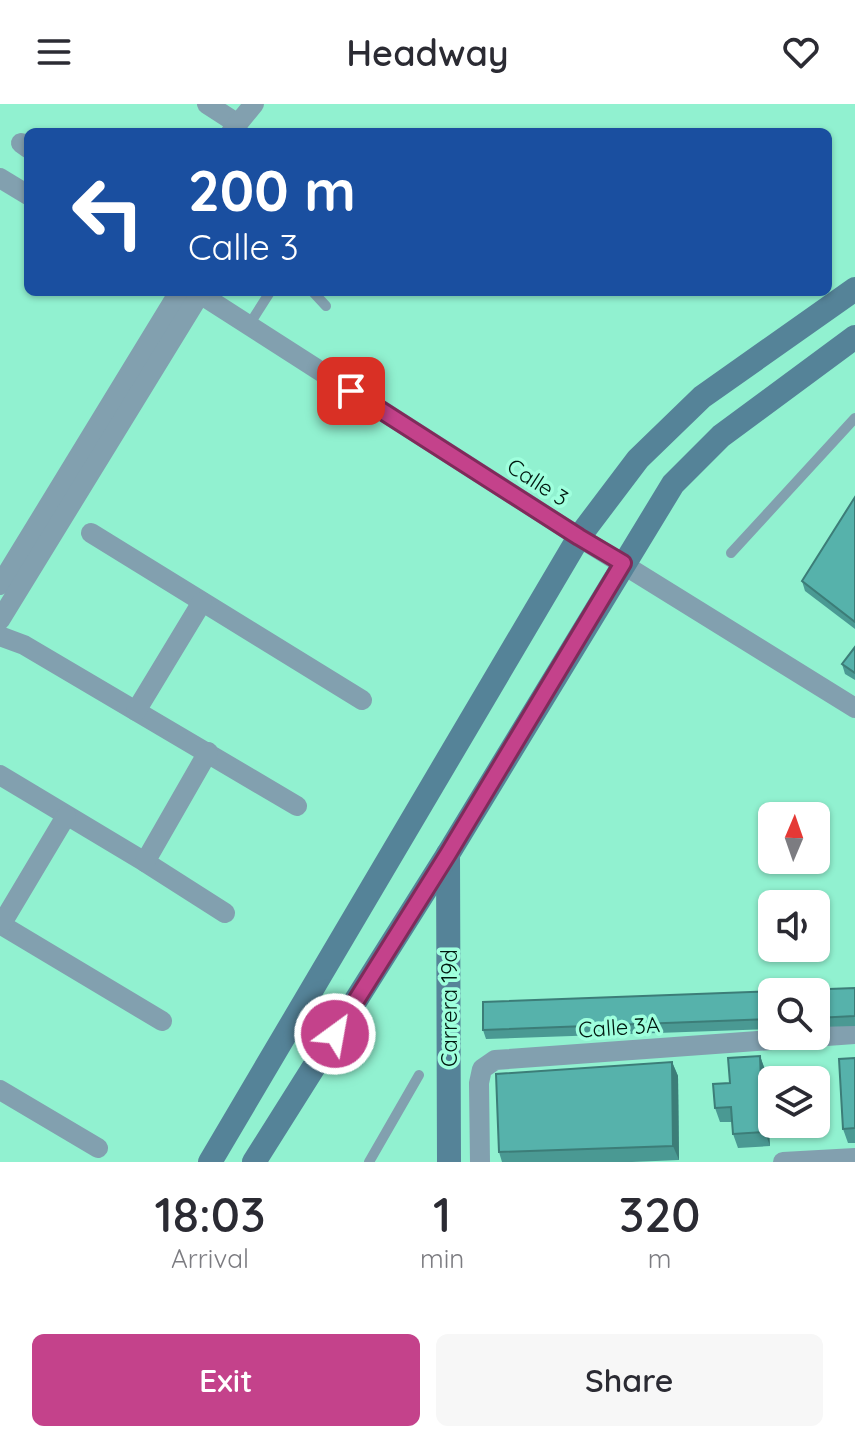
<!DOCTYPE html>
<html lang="en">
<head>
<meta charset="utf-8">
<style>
  body { margin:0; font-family:Quicksand,sans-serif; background:#f7f7f7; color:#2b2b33; height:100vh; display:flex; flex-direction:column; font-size:30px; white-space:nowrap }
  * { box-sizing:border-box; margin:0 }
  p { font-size:26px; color:#7c7c81 }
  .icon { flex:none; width:44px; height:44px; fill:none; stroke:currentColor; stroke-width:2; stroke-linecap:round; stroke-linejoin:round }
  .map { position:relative; height:1058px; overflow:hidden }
  .sheet { display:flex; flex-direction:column; background:#fff; flex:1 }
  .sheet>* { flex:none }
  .guide { position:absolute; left:24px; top:24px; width:808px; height:168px; border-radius:12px; box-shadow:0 2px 6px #0004; background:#1a4fa0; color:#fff; overflow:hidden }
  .needle { width:52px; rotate:2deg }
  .fabs { position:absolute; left:758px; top:698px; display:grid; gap:16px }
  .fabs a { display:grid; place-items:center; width:72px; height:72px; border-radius:12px; background:#fff; box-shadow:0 2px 6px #0004; font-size:40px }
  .pin { position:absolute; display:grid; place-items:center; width:68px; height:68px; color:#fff; margin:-34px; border-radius:16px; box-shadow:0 4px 12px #0006 }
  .me { position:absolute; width:88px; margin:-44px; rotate:32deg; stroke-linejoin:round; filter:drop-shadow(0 0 6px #0008) }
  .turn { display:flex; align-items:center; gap:28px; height:168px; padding:0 32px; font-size:36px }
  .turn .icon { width:104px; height:104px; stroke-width:2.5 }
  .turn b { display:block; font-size:56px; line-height:68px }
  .eta { display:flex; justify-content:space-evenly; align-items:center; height:136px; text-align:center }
  .eta b { font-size:48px; font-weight:600; line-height:56px }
  .action { display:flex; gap:16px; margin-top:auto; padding:16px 32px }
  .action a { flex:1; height:92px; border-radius:12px; background:#c4428b; color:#fff; font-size:32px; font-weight:600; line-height:92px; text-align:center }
  .action a+a { background:#f7f7f7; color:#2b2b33 }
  header { display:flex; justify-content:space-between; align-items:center; height:104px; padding:0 32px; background:#fff; font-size:36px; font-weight:600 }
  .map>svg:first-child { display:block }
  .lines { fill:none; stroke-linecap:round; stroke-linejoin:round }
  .lane { stroke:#82a0af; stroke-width:10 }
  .street { stroke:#82a0af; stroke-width:20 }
  .secondary { stroke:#558398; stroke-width:24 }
  .wall { fill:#4a9993 }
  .shaded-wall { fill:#3c7d78 }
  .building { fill:#56b2ab; stroke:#3c7d78; stroke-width:2 }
  .route-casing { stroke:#7f2b5a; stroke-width:20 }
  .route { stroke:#c4428b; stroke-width:14 }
  .labels { text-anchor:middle; stroke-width:7; stroke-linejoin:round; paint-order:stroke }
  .street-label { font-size:22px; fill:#001910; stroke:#9fffdd }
</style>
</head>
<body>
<header><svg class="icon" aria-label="menu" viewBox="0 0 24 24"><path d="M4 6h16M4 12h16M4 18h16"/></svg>Headway<svg class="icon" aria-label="heart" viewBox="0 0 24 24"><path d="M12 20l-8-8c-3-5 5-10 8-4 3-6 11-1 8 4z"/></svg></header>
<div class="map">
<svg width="855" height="1058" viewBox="0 0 855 1058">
  <rect width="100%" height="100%" fill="#91f1d0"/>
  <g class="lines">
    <!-- lane -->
    <g class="lane">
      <path d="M313 188 326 202"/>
      <path d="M249 221 270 188"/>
      <path d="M731 449 855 314"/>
      <path d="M369 1058 419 971"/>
    </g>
    <!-- street -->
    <g class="street">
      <path d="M207 0 238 20"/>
      <path d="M231 28 254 0"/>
      <path d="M21 39 28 44"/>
      <path d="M0 74 28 91"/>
      <path d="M197 188 579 433 855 604"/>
      <path d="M91 429 362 596"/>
      <path d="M0 481 179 188"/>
      <path d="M0 516 200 190"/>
      <path d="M0 532 24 541 297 702"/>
      <path d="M136 607 202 498"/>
      <path d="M0 671 145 758 225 809"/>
      <path d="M145 758 208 648"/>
      <path d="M0 820 162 917"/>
      <path d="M1 821 66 712"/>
      <path d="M0 986 98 1044"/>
      <path d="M480 1058 479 979 482 965 495 956 855 930"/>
      <path d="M783 1058 855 1054"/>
    </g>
    <!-- secondary -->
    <g class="secondary">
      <path d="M448 750 449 1058"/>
      <path d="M210 1058 579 433 638 355 702 293 855 185"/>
      <path d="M254 1058 448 750 673 380 721 332 855 233"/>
    </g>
  </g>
  <!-- wall -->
  <g class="wall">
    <path d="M855 393V525L805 487 802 477Z"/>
    <path d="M855 543V576L845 570 842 560Z"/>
    <path d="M855 884V922L816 923V888H772V925L486 935 483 926V898Z"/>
    <path d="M760 952 765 966V977L772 976V1015L768 1016 770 1042 738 1044 733 1030 732 1018H720L715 1004 730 979Z"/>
    <path d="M855 954V1039H848L843 1025Z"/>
    <path d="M672 958 678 972 679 1056 632 1058H502L499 1048Z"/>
  </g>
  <!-- shaded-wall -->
  <g class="shaded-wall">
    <path d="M760 952 765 966 766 991 761 977Z"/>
    <path d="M672 958 678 972 679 1056 673 1042Z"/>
    <path d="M763 1001 768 1016 770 1042 765 1028Z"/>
  </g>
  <!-- building -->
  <g class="building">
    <path d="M855 393V518L802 477Z"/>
    <path d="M855 543V569L842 560Z"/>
    <path d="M855 884V912L816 914V888H772V915L483 926V898Z"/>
    <path d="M760 952 761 977 772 976V1001H763L765 1028 733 1030 731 1003 715 1004 713 980 730 979 728 954Z"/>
    <path d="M855 954V1024L843 1025 839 955Z"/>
    <path d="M672 958 673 1042 499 1048 496 970Z"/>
  </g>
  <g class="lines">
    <!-- route casing -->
    <g class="route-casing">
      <path id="route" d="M335 930 448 750 623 459 579 433 351 287"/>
    </g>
    <!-- route -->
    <use href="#route" class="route"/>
  </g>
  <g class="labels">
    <!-- street labels -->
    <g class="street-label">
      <text transform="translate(538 378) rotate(33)" y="8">Calle 3</text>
      <text transform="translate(449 904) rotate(-90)" y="8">Carrera 19d</text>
      <text transform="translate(619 923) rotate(-4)" y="8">Calle 3A</text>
    </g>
  </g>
</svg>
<div class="fabs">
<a><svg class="needle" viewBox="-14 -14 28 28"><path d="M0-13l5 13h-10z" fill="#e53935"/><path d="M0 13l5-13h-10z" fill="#7c7c81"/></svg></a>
<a><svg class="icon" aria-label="sound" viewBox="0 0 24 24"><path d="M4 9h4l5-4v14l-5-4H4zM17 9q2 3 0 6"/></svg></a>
<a><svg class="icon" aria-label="search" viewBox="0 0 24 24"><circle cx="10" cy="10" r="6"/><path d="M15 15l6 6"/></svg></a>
<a><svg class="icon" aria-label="layers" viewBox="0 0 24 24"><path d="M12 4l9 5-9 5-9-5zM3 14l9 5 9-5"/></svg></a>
</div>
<div class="pin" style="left:351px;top:287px;background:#d93025"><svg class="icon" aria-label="arrive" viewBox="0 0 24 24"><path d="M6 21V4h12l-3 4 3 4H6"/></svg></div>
<svg class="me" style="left:335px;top:930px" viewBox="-20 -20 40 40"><circle r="17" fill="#c4428b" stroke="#fff" stroke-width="3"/><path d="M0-11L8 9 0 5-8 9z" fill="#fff"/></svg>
<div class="guide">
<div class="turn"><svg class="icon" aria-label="left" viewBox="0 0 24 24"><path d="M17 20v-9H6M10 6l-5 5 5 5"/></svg><div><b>200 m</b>Calle 3</div></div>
</div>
</div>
<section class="sheet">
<div class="eta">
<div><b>18:03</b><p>Arrival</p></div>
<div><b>1</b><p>min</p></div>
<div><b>320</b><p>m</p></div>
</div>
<div class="action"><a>Exit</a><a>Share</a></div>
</section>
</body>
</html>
